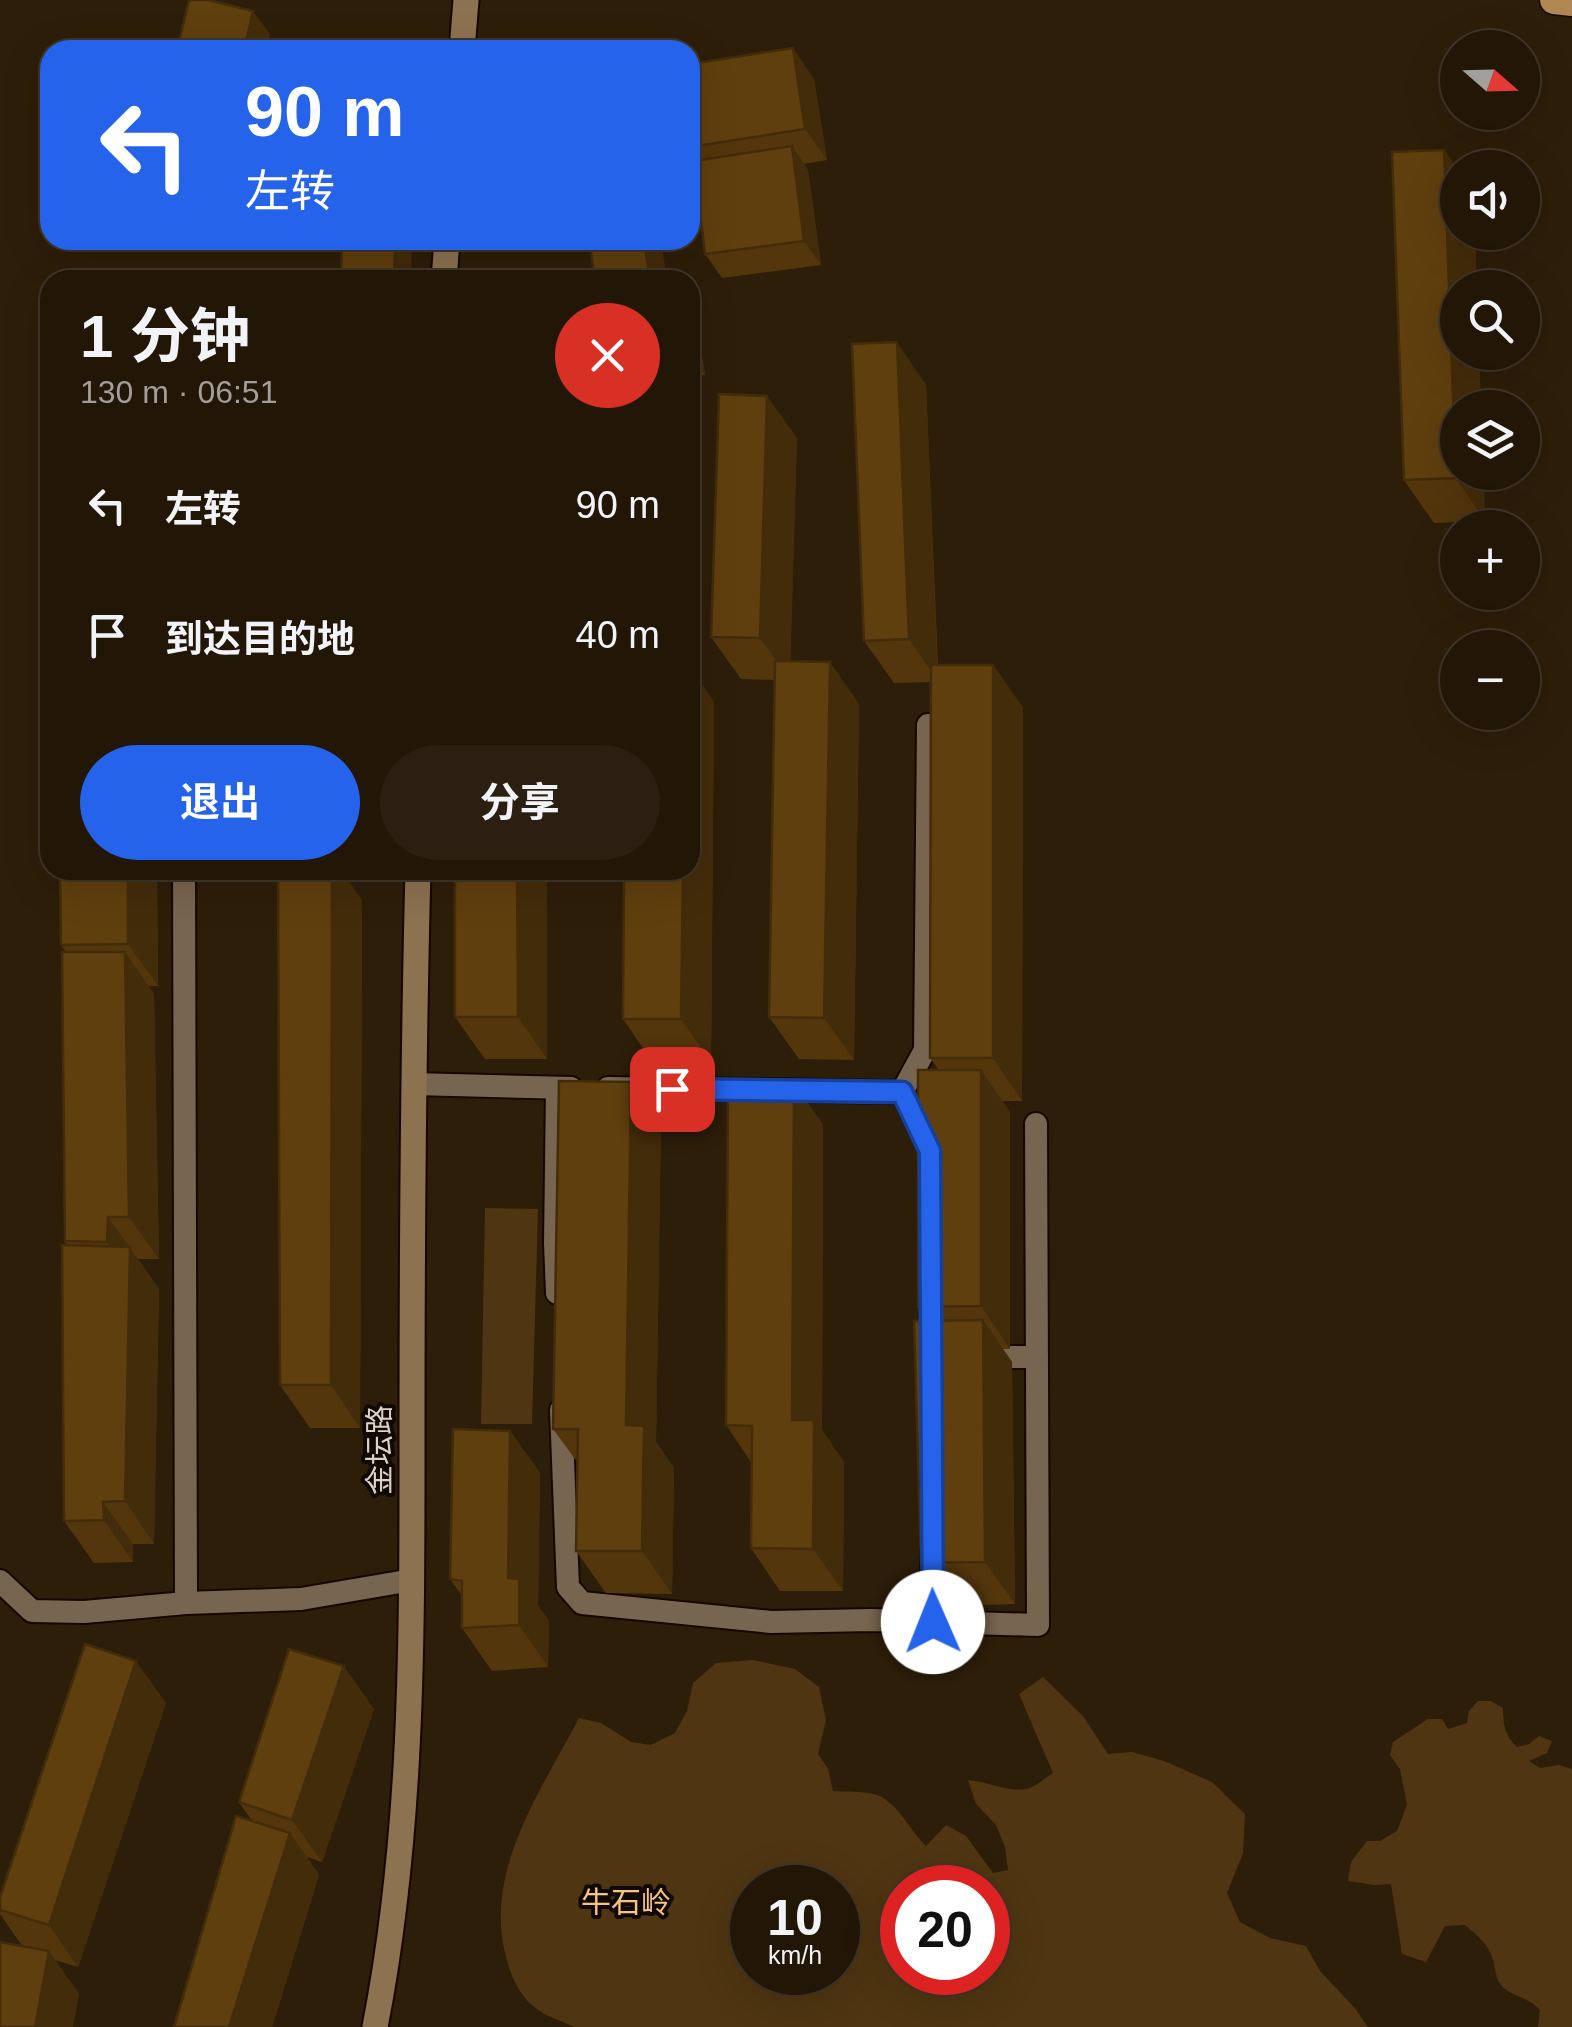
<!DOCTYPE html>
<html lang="zh">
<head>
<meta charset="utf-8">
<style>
  body { margin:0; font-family:Helvetica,"Noto Sans SC",sans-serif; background:#2a1f11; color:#f1f3f6; height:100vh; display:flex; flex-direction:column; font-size:38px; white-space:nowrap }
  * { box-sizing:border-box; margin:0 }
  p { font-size:32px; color:#a29f9b }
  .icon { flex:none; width:55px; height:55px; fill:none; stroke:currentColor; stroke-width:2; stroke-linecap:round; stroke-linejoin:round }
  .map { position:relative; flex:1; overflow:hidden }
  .panel { position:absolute; left:40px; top:270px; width:660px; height:610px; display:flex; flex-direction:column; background:#221607; border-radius:30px; box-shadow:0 10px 40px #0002,0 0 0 2px #3f3528 }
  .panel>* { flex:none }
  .hud { position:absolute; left:40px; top:40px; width:660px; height:210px; border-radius:30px; box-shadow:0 10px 40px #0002,0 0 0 2px #3f3528; background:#2563eb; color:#fff; overflow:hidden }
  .needle { width:65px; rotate:110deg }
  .buttons { position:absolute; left:1440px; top:30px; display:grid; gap:20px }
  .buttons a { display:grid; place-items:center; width:100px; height:100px; border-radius:50%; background:#221607; box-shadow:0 10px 40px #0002,0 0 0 2px #3f3528; font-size:50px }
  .speed { position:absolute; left:730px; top:1865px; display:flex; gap:20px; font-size:50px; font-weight:700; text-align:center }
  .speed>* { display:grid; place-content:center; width:130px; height:130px; border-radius:50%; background:#221607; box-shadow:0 10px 40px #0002,0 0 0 2px #3f3528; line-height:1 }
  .speed small { font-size:25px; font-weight:400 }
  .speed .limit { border:15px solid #d22; background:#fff; color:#111 }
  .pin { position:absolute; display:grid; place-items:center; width:85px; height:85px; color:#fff; margin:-42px; border-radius:20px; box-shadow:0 5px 15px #0006 }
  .me { position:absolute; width:110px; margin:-55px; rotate:359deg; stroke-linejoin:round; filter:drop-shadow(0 0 8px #0008) }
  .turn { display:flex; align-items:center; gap:35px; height:210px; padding:0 40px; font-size:45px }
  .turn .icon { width:130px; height:130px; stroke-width:2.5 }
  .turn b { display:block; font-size:70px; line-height:85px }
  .round { display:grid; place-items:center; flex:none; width:105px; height:105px; border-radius:52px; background:#2a1f11 }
  .summary { display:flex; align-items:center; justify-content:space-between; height:170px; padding:0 40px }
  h1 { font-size:60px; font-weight:700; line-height:75px }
  .action { display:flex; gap:20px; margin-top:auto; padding:20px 40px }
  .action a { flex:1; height:115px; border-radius:60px; background:#2563eb; color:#fff; font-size:40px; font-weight:700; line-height:115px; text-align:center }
  .action a+a { background:#2a1f11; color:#f1f3f6 }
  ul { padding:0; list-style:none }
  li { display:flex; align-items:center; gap:30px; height:130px; padding:0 40px }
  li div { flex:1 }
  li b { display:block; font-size:38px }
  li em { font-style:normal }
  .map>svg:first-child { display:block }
  .green { fill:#4f3511; fill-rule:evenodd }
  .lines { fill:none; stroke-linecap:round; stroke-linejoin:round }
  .service-casing { stroke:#150700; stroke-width:26 }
  .secondary-casing { stroke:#150700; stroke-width:29 }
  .trunk-casing { stroke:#150700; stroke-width:31 }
  .service { stroke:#78654f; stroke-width:22 }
  .secondary { stroke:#8d7250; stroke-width:25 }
  .trunk { stroke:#b08652; stroke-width:28 }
  .wall { fill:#53360c }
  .shaded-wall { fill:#432c0a }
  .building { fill:#603f0e; stroke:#432c0a; stroke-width:2.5 }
  .route-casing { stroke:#184099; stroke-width:25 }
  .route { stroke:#2563eb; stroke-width:18 }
  .labels { text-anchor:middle; stroke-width:8; stroke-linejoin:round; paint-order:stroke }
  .street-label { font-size:30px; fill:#dcd1c5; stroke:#100903 }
  .park-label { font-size:30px; fill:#f6c383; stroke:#100903 }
</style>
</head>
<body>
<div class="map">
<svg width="1572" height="2027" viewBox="0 0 1572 2027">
  <rect width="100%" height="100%" fill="#2d1e09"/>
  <!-- green -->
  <g class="green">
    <path d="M485 1208 538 1209 532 1424H481Z"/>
    <path d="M753 1660 795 1669 819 1687 826 1720 818 1754 828 1769 833 1791C846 1792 862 1791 874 1794 897 1800 909 1830 926 1846L946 1825 966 1836 993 1873 1008 1870 1005 1847 996 1825 976 1804 968 1780C989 1782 1015 1795 1032 1787 1039 1784 1046 1777 1053 1773L1019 1694 1043 1677 1083 1716 1108 1754 1132 1752 1164 1761 1212 1782 1245 1814 1243 1853 1227 1893 1240 1922 1270 1938 1306 1946 1320 1971 1354 2007 1368 2027H574C562 2021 544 2016 533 2006 517 1992 510 1973 505 1953 485 1868 541 1791 579 1718L601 1723 631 1742 651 1745 675 1733 687 1711 693 1683 716 1663ZM752 1888H838V1972H752ZM902 1888H988V1972H902Z"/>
    <path d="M1478 1701H1491L1503 1708C1503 1725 1505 1736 1517 1747L1529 1744 1539 1736 1552 1741 1547 1753 1529 1761 1540 1768 1559 1765 1572 1769V2027H1538L1540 2010C1529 1996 1508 1997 1499 1982 1495 1975 1495 1964 1492 1957 1487 1942 1476 1935 1465 1925L1445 1926 1426 1962 1402 1954 1391 1884 1374 1885 1348 1881 1351 1862 1367 1841H1380L1397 1831 1407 1805 1400 1769 1390 1755 1393 1742 1428 1719H1442L1448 1729 1467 1723 1469 1711Z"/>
  </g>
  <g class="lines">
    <!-- service casing -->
    <g class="service-casing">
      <g id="service">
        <path d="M413 1084 571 1088"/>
        <path d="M608 1088 902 1092 925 1050 928 725"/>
        <path d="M902 1092 930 1149"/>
        <path d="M557 1293 555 1243 557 1088"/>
        <path d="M979 1357H1037"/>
        <path d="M561 1410 568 1587 582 1603 771 1622 872 1620 1038 1625 1036 1124"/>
        <path d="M932 1551 933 1622"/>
        <path d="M0 1581 32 1611 84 1612 186 1603 184 870"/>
        <path d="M186 1603 301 1599 412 1580"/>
      </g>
    </g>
    <!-- secondary casing -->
    <g class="secondary-casing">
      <g id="secondary">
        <path d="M462 50 466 0"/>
        <path d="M444 280 447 240"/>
        <path d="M375 2027C413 1832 412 1636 412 1438 412 1249 413 1059 418 870"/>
      </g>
    </g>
    <!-- trunk casing -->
    <g class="trunk-casing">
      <path id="trunk" d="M1554 0 1572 2"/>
    </g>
    <!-- service -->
    <use href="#service" class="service"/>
    <!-- secondary -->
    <use href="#secondary" class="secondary"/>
    <!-- trunk -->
    <use href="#trunk" class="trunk"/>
  </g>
  <!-- wall -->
  <g class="wall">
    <path d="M690 64 814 79 827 160 804 164 808 170 821 265 722 278 705 254 699 198 690 199Z"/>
    <path d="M1444 150 1458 170V232H1475L1477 288H1458V352H1479L1485 521 1434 523 1404 480Z"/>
    <path d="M690 306 696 315 705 375 690 377Z"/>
    <path d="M926 385 938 665H993L1023 708 1022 1101H1002L1010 1112V1349H1003L1012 1362 1015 1604 951 1606 921 1563 928 1321 918 1307 939 1070 930 1058 931 682 894 683 864 641Z"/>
    <path d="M797 438 790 661 859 704 854 1060 799 1059 769 1017 775 680 741 679 711 637Z"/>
    <path d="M714 702 711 1062 652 1061 623 1019Z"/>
    <path d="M60 870H157L158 986H148L154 994 159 1259H138L159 1289 154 1544H133V1562L94 1563 64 1521 67 1246 65 1241 66 952 61 945Z"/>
    <path d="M455 870 547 1059H485L455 1017Z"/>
    <path d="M362 900 360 1428H310L280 1385Z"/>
    <path d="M631 1082 661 1124 656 1442 674 1468 672 1594 606 1593 576 1551 578 1463 553 1429Z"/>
    <path d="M794 1083 823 1125 822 1430 844 1462 843 1591H780L751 1548V1462L726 1425Z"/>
    <path d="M510 1431 540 1473 538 1606 549 1621 548 1667 492 1671 462 1628V1596L450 1579Z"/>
    <path d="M166 1703 78 1967 55 1960 79 1994 23 1947 0 1914V1897Z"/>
    <path d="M374 1709 322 1862 307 1857 319 1875 272 2027H174L252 1821 239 1802Z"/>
  </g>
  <!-- shaded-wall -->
  <g class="shaded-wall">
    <path d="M253 11 270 34 266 50H244Z"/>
    <path d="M793 48 814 79 827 160 805 129Z"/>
    <path d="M792 146 808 170 821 265 804 241Z"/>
    <path d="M1444 150 1458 170V232H1475L1477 288H1458V352H1479L1481 408H1458V472H1484L1485 521 1456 478Z"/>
    <path d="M690 164 701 180 704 197 690 178Z"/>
    <path d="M395 240H412L411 280H394Z"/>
    <path d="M644 240H661L667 280H650Z"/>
    <path d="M690 306 696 315 705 375 690 353Z"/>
    <path d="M897 342 926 385 938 681 909 639Z"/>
    <path d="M767 396 797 438 790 680 760 638Z"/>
    <path d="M830 662 859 704 854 1060 824 1018Z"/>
    <path d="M993 665 1023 708 1022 1101 993 1058Z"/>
    <path d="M690 667 714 702 711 1062 681 1019 683 870H690Z"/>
    <path d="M128 870H157L158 986 128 944Z"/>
    <path d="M332 870H341L362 900 360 1428 331 1385Z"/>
    <path d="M517 870H547V1059L518 1017Z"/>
    <path d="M125 952 154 994 159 1259 129 1217Z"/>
    <path d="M981 1070 1010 1112V1349L981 1306Z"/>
    <path d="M631 1082 661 1124 656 1442 674 1468 672 1594 642 1551 626 1425Z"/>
    <path d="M794 1083 823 1125 822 1430 844 1462 843 1591 813 1549 792 1420Z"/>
    <path d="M108 1217 159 1289 154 1544 125 1501 129 1274 107 1242Z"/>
    <path d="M983 1320 1012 1362 1015 1604 985 1562Z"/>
    <path d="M510 1431 540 1473 538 1606 549 1621 548 1667 519 1625 508 1578Z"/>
    <path d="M103 1502 133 1544V1562L104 1520Z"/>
    <path d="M136 1661 166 1703 78 1967 49 1925Z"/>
    <path d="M344 1666 374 1709 322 1862 292 1820Z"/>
    <path d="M290 1833 319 1875 272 2027H229Z"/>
    <path d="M49 1951 79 1994 73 2027H35Z"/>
  </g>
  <!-- building -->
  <g class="building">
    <path d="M189 0H209L253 11 244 50H177Z"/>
    <path d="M793 48 805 129 690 147V64Z"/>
    <path d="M792 146 804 241 705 254 694 161Z"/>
    <path d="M1444 150 1456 478 1404 480 1392 152Z"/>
    <path d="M342 240H395L394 280H341Z"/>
    <path d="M589 240H644L650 280H595Z"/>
    <path d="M897 342 909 639 864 641 852 344Z"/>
    <path d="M719 394 767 396 760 638 711 637Z"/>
    <path d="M775 661 830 662 824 1018 769 1017Z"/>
    <path d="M931 665H993V1058H930Z"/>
    <path d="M60 870H128V944L61 945Z"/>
    <path d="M278 870H332L331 1385H280Z"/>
    <path d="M455 870H517L518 1017H455Z"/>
    <path d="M624 870H683L681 1019H623Z"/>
    <path d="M62 952H125L129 1217H108L107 1242 65 1241Z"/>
    <path d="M918 1070H981V1306L918 1307Z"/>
    <path d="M559 1081 631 1082 626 1425 644 1426 642 1551H576L578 1429H553Z"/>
    <path d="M728 1082 794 1083 792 1420H814L813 1549 751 1548 752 1426 726 1425Z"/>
    <path d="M62 1245 130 1247 125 1501 103 1502 104 1520 64 1521Z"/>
    <path d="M983 1320 985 1562 921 1563 914 1321Z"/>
    <path d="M453 1429 510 1431 508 1578 519 1579V1625L462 1628V1581L450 1579Z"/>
    <path d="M85 1644 136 1661 49 1925 0 1910V1897Z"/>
    <path d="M289 1649 344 1666 292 1820 239 1802Z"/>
    <path d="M236 1816 290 1833 229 2027H174Z"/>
    <path d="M0 1942 49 1951 35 2027H0Z"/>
  </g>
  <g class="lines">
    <!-- route casing -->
    <g class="route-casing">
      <path id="route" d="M672 1089 902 1092 930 1151 933 1622"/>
    </g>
    <!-- route -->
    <use href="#route" class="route"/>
  </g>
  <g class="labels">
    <!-- street labels -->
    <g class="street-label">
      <text transform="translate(380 1450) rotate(-90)" y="10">金坛路</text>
    </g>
    <!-- park labels -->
    <g class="park-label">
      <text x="626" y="1913">牛石岭</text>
    </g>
  </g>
</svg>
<div class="buttons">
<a><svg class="needle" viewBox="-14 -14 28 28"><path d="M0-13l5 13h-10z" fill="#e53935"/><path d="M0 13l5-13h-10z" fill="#a29f9b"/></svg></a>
<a><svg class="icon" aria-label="sound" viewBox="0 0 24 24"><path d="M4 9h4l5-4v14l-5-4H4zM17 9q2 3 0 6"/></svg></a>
<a><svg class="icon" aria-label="search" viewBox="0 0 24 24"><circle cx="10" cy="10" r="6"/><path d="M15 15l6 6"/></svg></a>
<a><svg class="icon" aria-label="layers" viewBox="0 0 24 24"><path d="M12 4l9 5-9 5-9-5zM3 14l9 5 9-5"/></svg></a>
<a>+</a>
<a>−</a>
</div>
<div class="speed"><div>10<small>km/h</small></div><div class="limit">20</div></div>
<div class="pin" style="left:672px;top:1089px;background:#d93025"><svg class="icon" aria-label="arrive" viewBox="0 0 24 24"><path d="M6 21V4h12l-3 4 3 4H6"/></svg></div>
<svg class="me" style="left:933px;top:1622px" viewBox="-20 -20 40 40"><circle r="19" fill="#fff"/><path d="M0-13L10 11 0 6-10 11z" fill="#2563eb"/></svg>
<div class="hud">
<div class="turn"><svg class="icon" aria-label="left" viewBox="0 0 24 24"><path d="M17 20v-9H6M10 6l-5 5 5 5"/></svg><div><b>90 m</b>左转</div></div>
</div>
<section class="panel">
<div class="summary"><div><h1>1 分钟</h1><p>130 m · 06:51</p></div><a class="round" style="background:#d93025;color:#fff"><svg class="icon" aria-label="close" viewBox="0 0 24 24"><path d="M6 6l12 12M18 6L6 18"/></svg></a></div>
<ul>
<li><svg class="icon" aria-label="left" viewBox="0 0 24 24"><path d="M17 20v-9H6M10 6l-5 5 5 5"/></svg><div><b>左转</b></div><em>90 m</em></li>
<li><svg class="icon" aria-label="arrive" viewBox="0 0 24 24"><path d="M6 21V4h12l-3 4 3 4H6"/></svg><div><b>到达目的地</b></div><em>40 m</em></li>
</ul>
<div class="action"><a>退出</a><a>分享</a></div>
</section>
</div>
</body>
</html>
